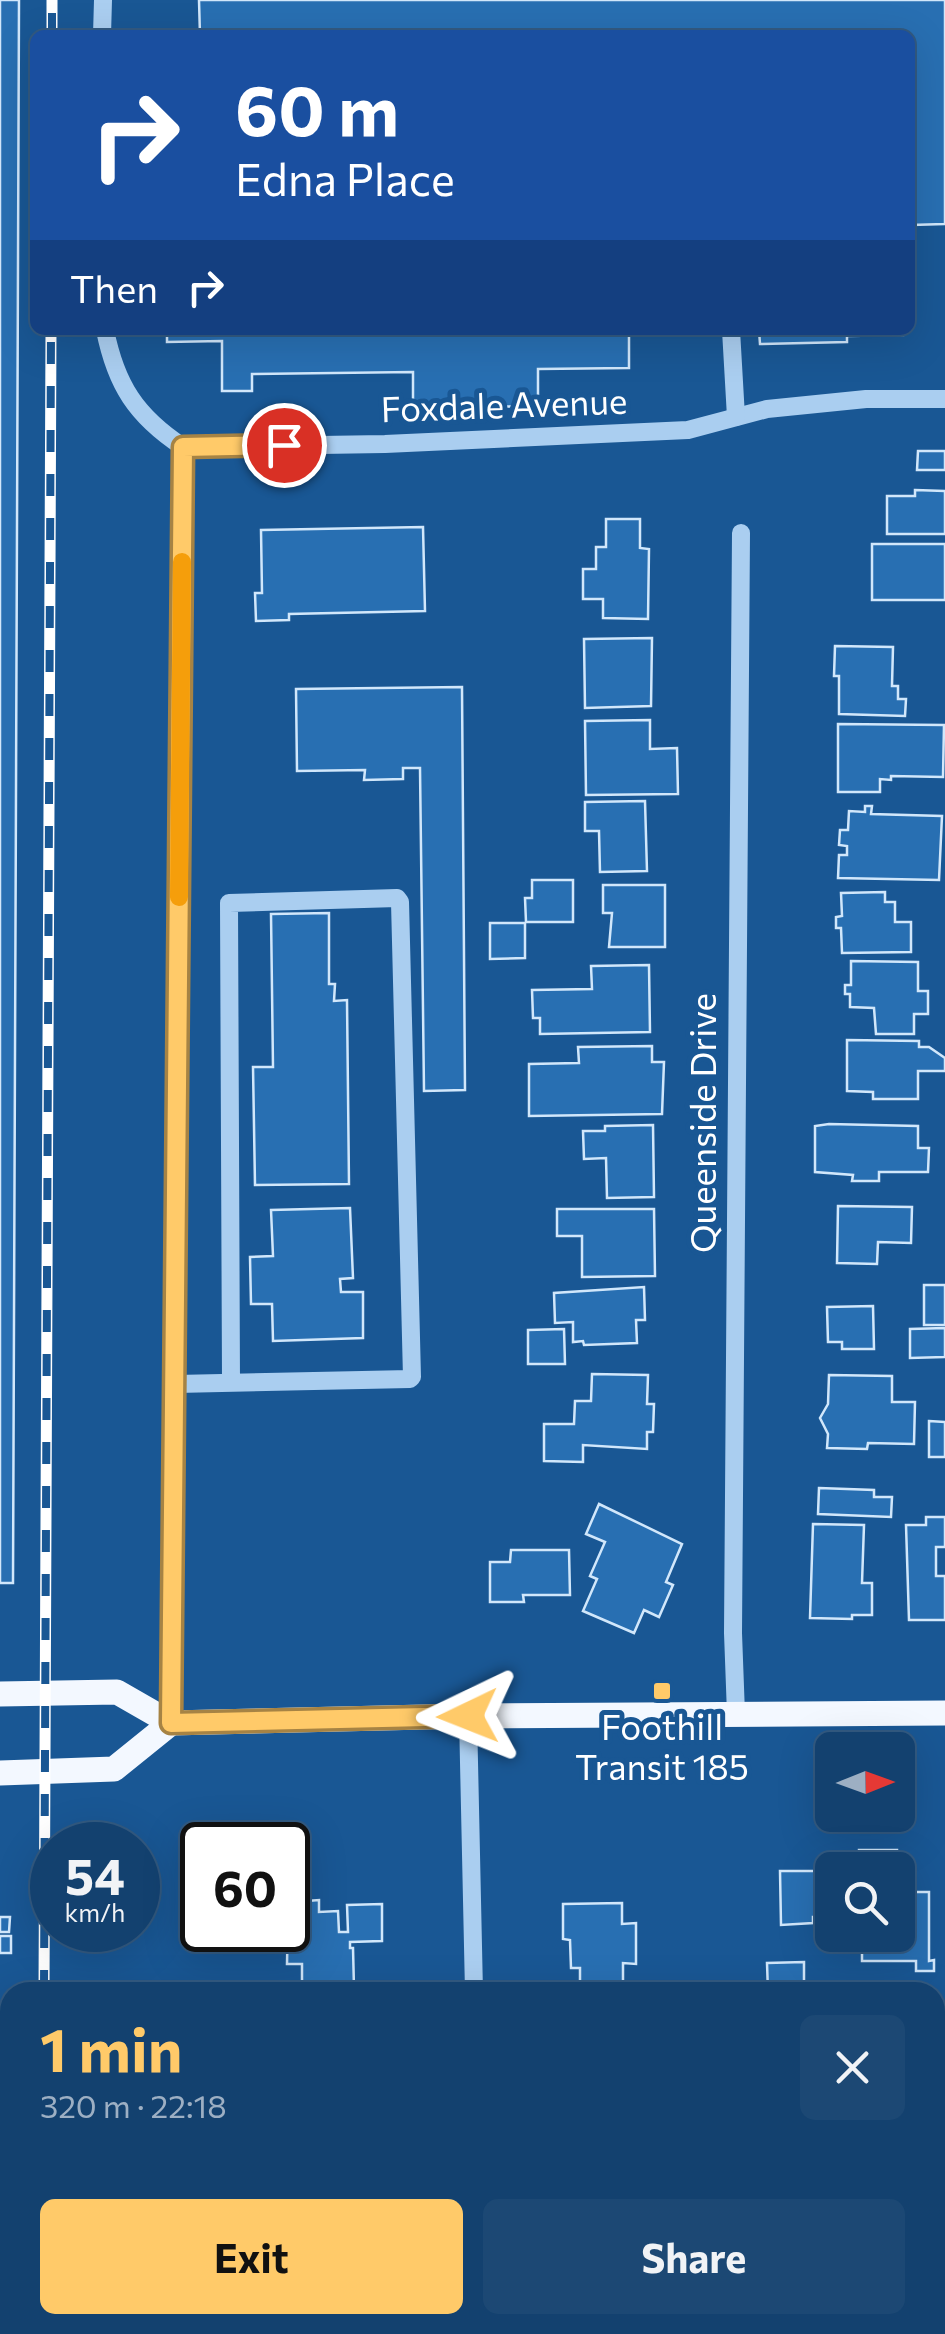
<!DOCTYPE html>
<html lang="en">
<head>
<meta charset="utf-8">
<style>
  body { margin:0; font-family:Commissioner,sans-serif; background:#1c4874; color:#f1f3f6; height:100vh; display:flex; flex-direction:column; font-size:38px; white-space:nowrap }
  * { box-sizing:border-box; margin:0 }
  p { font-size:32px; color:#9dafc3 }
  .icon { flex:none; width:55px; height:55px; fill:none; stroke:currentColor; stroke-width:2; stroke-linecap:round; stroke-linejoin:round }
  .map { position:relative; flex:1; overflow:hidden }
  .side { position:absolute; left:0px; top:1982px; width:945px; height:352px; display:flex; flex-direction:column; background:#13416f; border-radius:30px 30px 0 0; box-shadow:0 10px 40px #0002,0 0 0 2px #325a82 }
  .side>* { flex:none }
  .guide { position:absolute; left:30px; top:30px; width:885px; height:305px; border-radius:15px; box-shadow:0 10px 40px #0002,0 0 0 2px #325a82; background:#1a4fa0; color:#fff; overflow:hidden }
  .needle { width:65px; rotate:89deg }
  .fabs { position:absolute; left:815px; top:1732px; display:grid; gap:20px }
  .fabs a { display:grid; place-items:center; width:100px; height:100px; border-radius:15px; background:#13416f; box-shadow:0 10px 40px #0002,0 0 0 2px #325a82; font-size:50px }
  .speed { position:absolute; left:30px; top:1822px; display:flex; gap:20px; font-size:50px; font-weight:700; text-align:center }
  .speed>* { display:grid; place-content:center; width:130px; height:130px; border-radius:50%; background:#13416f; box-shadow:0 10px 40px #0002,0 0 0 2px #325a82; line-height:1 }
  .speed small { font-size:25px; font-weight:400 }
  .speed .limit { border:5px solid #111; border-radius:15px; background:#fff; color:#111 }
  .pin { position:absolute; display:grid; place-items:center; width:85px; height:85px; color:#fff; margin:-42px; border:5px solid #fff; border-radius:50%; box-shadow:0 2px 10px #0007 }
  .me { position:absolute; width:110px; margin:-55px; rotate:268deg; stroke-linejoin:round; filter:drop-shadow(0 0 8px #0008) }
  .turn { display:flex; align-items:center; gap:35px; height:210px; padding:0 40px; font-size:45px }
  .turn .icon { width:130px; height:130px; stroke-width:2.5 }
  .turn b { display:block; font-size:70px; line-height:85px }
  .then { display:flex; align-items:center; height:95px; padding:0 40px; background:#0003; gap:20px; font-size:38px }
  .round { display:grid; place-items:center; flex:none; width:105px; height:105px; border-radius:15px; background:#1c4874 }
  .head { display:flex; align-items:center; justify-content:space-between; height:170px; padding:0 40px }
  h1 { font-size:60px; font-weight:700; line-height:75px; color:#ffca69 }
  .action { display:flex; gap:20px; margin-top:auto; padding:20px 40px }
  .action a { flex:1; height:115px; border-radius:15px; background:#ffca69; color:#111; font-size:40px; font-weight:700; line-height:115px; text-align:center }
  .action a+a { background:#1c4874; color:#f1f3f6 }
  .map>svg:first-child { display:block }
  .building { fill:#286fb2; stroke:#d1e7fb; stroke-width:2.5 }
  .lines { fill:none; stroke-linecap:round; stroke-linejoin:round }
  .minor { stroke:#aacef0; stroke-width:18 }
  .major { stroke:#f3f8ff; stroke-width:25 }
  .rail-casing { stroke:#fff; stroke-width:11 }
  .rail { stroke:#195794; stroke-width:8; stroke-dasharray:22; stroke-linecap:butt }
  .route-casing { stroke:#a68344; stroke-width:25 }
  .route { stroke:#ffca69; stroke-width:18 }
  .slow { stroke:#f59e0b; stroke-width:18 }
  .poi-dot { fill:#ffca69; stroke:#195794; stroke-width:4 }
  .labels { text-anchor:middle; stroke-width:10; stroke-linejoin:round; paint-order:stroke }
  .street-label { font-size:35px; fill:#fff; stroke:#195794 }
  .poi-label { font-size:35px; fill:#fff; stroke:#195794 }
</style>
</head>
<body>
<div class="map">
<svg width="945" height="2334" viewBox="0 0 945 2334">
  <rect width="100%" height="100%" fill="#195794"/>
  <!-- building -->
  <g class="building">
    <path d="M0 0H19L13 1583H0Z"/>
    <path d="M199 0H945V224L911 225 910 246V35H200Z"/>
    <path d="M167 330H629V368L538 369V406L413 408V372L252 374V391H222V341L167 342Z"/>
    <path d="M759 330H847V342L760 344Z"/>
    <path d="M849 330H903V335L849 336Z"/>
    <path d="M918 451H945V470H917Z"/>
    <path d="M915 490 945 491V534H887V496H915Z"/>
    <path d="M606 519H640V548L649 549 648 619 603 618V599H583V569H596V547H606Z"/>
    <path d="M423 527 425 611 289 614V620L256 621 255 593H262L261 530Z"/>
    <rect x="872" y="544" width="73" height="56"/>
    <path d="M652 638 651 706 585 708 584 639Z"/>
    <path d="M835 646 893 647 892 686H898V699H906L905 716 839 714V676H834Z"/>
    <path d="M462 687 465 1090 424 1091 420 768H403V779L364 780 365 770 297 771 296 689Z"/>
    <path d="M650 720V749L677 748 678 794 586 795 585 721Z"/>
    <path d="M838 724 944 725 943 777 891 776V780L880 779V792H838Z"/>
    <path d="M645 801 647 871 600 872 599 831H585V802Z"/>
    <path d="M865 806H872L871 814 942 816 939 880 838 878 839 855H847V846L839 845 840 830H848L849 811 865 812Z"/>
    <path d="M532 880H573V922H526L525 898H532Z"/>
    <path d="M603 885H665V947H609L612 913H603Z"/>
    <path d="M885 892V902H895V922H911V952L842 953 841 928H836V917L842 916 841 893Z"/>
    <path d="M329 913V984H335L334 1001 347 1000 349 1184 255 1185 253 1067H273L271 914Z"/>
    <path d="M490 923H525V958L490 959Z"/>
    <path d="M851 961 918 962V991H928V1014H914V1034H876L874 1008 850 1007V994H845V985H851Z"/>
    <path d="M649 965 650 1032 540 1034V1018H533L532 990 592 989 591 966Z"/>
    <path d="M847 1040 919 1041V1047H929L945 1058V1071H918V1099H873V1092L847 1091Z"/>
    <path d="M652 1046V1062H664L662 1114 529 1116V1064L579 1063 578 1047Z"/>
    <path d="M829 1124 918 1126V1148H929L928 1172H879V1181H852L853 1175 815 1172V1126Z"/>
    <path d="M653 1125 654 1197 607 1198 606 1158 584 1159 583 1131H605V1126Z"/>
    <path d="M838 1206 912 1207 911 1243 878 1242 877 1264 837 1263Z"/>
    <path d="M350 1208 353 1278 340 1279 341 1292H363V1338L273 1341 272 1304H251L250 1257 273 1256 271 1210Z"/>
    <path d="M557 1209H654L655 1276 582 1277V1236H557Z"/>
    <rect x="924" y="1285" width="21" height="40"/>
    <path d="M644 1287 645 1320H636L637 1343 584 1345 583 1341 573 1342V1322L555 1323 554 1293Z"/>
    <path d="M873 1306 874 1349H842V1342H828L827 1307Z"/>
    <path d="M945 1328V1357L910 1358V1329Z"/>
    <path d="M564 1329 565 1364H528V1330Z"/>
    <path d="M592 1374 648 1375 647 1404H654L653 1432H647V1449L583 1445V1462L544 1461V1424H574L575 1401H591Z"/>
    <path d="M829 1375 892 1376V1402H915L914 1444 868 1443 867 1449 827 1448 828 1434 820 1418 828 1404Z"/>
    <path d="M929 1421 945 1422V1457H929Z"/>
    <path d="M819 1488 874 1490V1497H892L891 1517 818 1514Z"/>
    <path d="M599 1504 682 1544 666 1582 673 1585 659 1617 644 1610 634 1633 583 1611 597 1579 590 1576 605 1542 586 1534Z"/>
    <path d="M926 1517H945V1547H936V1576H945V1620H909L906 1525H926Z"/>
    <path d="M813 1524 864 1525 862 1583H872V1615H852V1619L810 1618Z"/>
    <path d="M511 1550H569L570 1595H523L524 1602H490V1562H510Z"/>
    <rect x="859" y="1850" width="38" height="20"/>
    <path d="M780 1871H832V1917H813V1923L781 1925Z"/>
    <path d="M898 1887H908V1892H929V1961L934 1960V1971H916V1961H862V1935H898Z"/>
    <path d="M319 1900V1912L338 1911 339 1932H348L347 1905 382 1904V1941L350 1942V1948H353L354 1988 302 1989V1964H287L288 1914H307V1901Z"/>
    <path d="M622 1903V1924L636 1923V1964L623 1963V1992H580V1968H571L570 1940 563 1939V1904Z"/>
    <path d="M0 1917H10L9 1932H0Z"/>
    <rect x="0" y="1936" width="11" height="17"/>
    <path d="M804 1962V1992H768L767 1963Z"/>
    <path d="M939 2003H945V2039H940Z"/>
    <path d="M935 2103H945V2180L941 2182H935Z"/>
    <path d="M0 2299H9L10 2325H0Z"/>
    <path d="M365 2325V2334H305L319 2332V2326L313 2325Z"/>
    <path d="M623 2325 687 2327V2334H605V2327Z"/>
  </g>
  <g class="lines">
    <!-- minor -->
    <g class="minor">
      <path d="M102 35 103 0"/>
      <path d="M105 330C116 385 136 416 183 447L385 444 688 430 767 409 866 399H945"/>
      <path d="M731 330 736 417"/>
      <path d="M176 1384 410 1379 412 1377 400 902 397 898 229 903 231 1382"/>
      <path d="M736 1714 733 1633 741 533"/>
      <path d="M468 1716 474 1992"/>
      <path d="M171 1723 183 447"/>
      <path d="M935 2269H945"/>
      <path d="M479 2325 480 2334"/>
    </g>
    <!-- major -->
    <g class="major">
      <path d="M0 1694 117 1692 171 1723 468 1716 945 1713"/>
      <path d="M0 1773 114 1769 171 1723"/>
    </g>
    <!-- rail casing -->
    <g class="rail-casing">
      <g id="rail">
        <path d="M52 35V0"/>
        <path d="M44 1992 51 330"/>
        <path d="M46 2325V2334"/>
        <path d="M30 2334V2325"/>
      </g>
    </g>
    <!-- rail -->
    <use href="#rail" class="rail"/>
  </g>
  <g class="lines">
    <!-- route casing -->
    <g class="route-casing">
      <path id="route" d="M284 445 183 447 171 1723 468 1716"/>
    </g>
    <!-- route -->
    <use href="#route" class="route"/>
    <!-- slow -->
    <path class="slow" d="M179 897 182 562"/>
  </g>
  <!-- markers -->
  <rect class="poi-dot" x="652" y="1681" width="20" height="20" rx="5"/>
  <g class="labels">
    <!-- street labels -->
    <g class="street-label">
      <text transform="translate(504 406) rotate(-2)" y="12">Foxdale Avenue</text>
      <text transform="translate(704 1123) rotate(-90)" y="12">Queenside Drive</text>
    </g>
    <!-- poi labels -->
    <g class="poi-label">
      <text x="662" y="1740">Foothill<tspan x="662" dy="40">Transit 185</tspan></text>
    </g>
  </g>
</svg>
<div class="fabs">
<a><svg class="needle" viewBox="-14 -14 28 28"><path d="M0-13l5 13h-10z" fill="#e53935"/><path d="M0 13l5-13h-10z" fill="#9dafc3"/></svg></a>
<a><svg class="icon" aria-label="search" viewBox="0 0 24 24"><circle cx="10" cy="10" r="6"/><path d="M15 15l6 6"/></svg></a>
</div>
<div class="speed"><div>54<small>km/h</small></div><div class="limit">60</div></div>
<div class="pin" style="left:284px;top:445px;background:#d93025"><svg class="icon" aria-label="arrive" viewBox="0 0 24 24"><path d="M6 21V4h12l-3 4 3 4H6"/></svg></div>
<svg class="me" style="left:468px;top:1716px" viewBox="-20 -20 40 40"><path d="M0-17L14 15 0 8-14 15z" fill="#ffca69" stroke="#fff" stroke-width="4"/></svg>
<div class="guide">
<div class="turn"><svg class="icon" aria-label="right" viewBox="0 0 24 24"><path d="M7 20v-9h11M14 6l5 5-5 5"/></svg><div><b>60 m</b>Edna Place</div></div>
<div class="then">Then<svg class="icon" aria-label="right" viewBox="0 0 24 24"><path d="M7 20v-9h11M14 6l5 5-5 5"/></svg></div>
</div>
<section class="side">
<div class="head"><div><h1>1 min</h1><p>320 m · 22:18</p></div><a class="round"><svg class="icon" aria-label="close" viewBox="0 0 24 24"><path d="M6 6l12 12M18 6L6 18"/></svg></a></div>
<div class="action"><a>Exit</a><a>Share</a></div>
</section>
</div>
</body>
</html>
